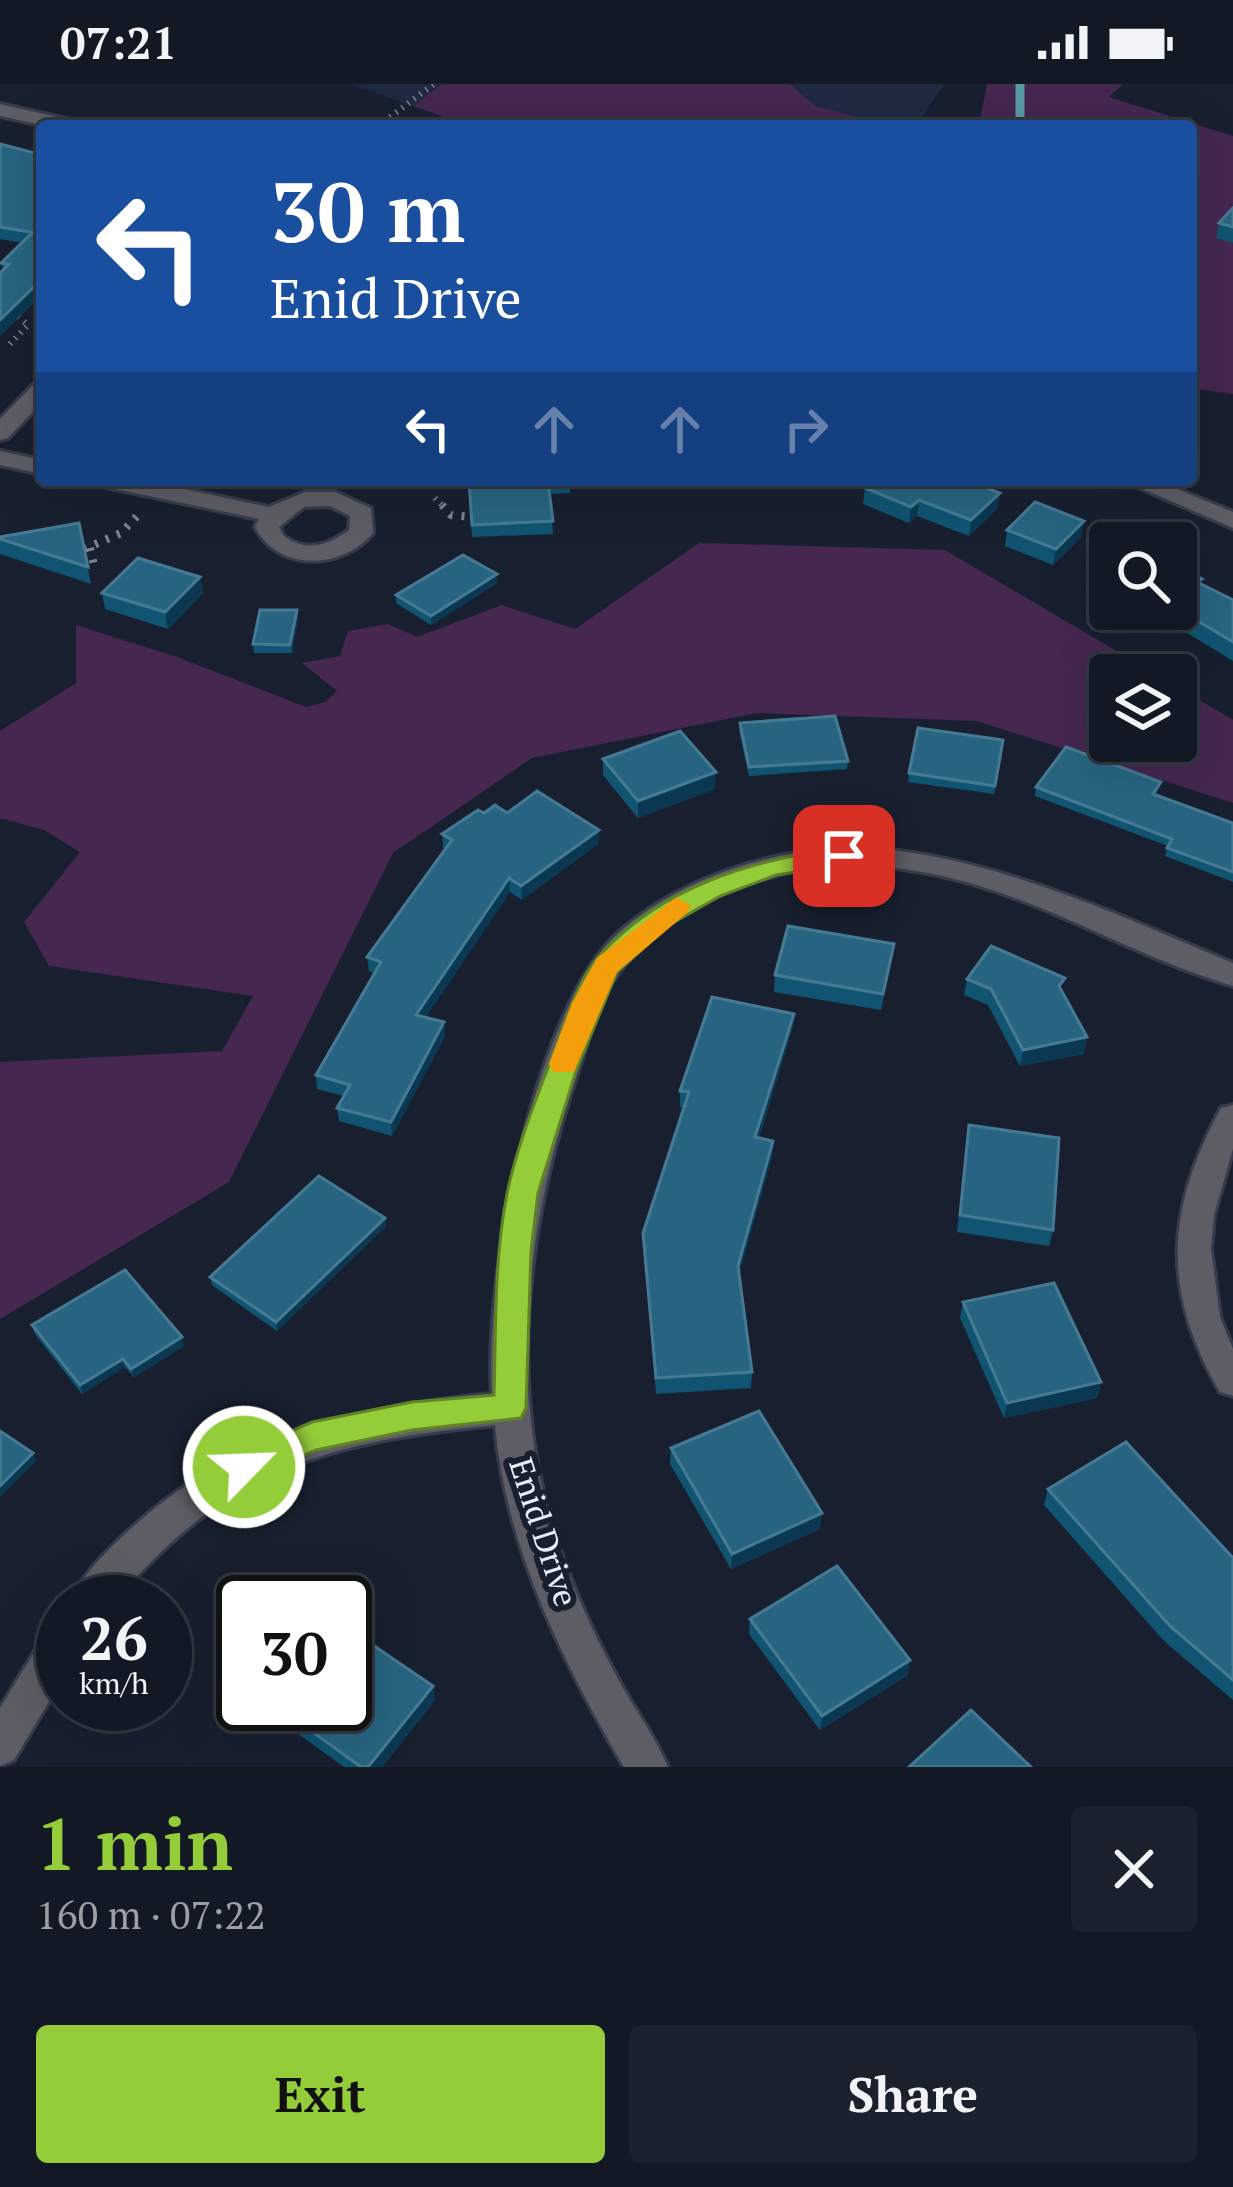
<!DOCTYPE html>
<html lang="en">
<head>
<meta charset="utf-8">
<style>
  body { margin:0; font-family:"PT Serif",serif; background:#1b212c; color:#f1f3f6; height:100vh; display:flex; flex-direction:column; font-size:45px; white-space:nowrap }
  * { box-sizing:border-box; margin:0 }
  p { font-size:39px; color:#9ca0a6 }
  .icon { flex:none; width:66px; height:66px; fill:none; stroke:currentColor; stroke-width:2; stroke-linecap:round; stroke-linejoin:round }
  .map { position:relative; height:1683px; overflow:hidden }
  .sheet { display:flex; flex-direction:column; background:#121824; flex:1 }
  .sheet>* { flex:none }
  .guide { position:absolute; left:36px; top:36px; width:1161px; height:366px; border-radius:12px; box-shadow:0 12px 48px #0002,0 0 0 3px #313741; background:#1a4fa0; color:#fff; overflow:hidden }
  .fabs { position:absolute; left:1089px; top:438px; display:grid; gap:24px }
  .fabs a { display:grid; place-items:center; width:108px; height:108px; border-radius:12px; background:#121824; box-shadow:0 12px 48px #0002,0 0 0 3px #313741; font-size:60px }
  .speed { position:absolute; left:36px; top:1491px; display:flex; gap:24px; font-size:60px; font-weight:700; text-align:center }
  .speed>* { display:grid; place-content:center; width:156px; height:156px; border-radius:50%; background:#121824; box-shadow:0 12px 48px #0002,0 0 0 3px #313741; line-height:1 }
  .speed small { font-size:30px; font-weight:400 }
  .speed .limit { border:6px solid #111; border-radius:18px; background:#fff; color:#111 }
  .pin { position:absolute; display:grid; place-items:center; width:102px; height:102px; color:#fff; margin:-51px; border-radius:24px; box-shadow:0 6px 18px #0006 }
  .me { position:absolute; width:132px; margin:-66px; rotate:66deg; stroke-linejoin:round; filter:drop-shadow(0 0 9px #0008) }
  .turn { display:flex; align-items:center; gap:42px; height:252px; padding:0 36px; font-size:54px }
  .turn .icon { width:156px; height:156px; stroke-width:2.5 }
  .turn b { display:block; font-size:84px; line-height:102px }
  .lanes { display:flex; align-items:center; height:114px; padding:0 36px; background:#0003; justify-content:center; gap:60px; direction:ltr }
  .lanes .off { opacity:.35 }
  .round { display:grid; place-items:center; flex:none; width:126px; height:126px; border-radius:12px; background:#1b212c }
  .overview { display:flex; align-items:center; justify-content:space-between; height:204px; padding:0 36px }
  h1 { font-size:72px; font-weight:600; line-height:90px; color:#95cc3a }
  .cta { display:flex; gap:24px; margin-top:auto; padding:24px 36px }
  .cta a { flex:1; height:138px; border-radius:12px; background:#95cc3a; color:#111; font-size:48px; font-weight:600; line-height:138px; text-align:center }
  .cta a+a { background:#1b212c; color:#f1f3f6 }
  .status { display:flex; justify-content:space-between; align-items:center; height:84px; padding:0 60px; background:#121824; direction:ltr }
  .status svg { height:33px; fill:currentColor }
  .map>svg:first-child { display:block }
  .built { fill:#1f2a40 }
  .green { fill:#45274f }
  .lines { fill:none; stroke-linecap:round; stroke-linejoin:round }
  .stream { stroke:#5799a5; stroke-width:9 }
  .minor-casing { stroke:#353d4c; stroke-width:6 }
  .path-far1 { stroke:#7c8391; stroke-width:6; stroke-dasharray:1.5 6; stroke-linecap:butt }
  .path { stroke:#7c8391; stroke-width:8; stroke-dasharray:3 9; stroke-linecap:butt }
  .minor { fill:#5e5d66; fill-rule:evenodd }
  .wall { fill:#105472 }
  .shaded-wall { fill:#0a3852 }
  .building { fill:#286481; stroke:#467a94; stroke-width:3 }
  .route { fill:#95cc3a; stroke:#618526; stroke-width:3 }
  .slow { fill:#f59e0b }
  .labels { text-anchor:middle; stroke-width:12; stroke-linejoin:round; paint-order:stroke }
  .street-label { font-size:33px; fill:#e9effa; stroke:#182030 }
</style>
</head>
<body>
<div class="status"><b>07:21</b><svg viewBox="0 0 49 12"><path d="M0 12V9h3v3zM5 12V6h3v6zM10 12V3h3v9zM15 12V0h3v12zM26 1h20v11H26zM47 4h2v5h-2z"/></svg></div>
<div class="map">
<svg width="1233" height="1683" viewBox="0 0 1233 1683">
  <rect width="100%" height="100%" fill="#182030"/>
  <!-- built -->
  <path class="built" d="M351 0H944L916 42H469Z"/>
  <!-- green -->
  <g class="green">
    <path d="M442 0H790L815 22 891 42H469L413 22Z"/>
    <path d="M987 0H1123L1109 13 1233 52V310L1191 304V42H979Z"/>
    <path d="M699 459 945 466 1157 591H1110V657H1176V602L1233 636V719L977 637 757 629 532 674 393 769 229 1098 0 1235V978L222 967 253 912 49 882 24 838 80 768 44 746 0 734V647L76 599V541L177 573 306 623 325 618 337 607 302 579 340 572 348 547 388 540 417 553 502 521 575 545Z"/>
  </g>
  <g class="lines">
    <!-- stream -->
    <path class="stream" d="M1020 0V42"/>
    <!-- minor casing -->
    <g class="minor-casing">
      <g id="minor">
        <path d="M0 20 79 38 82 42H46L0 32Z"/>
        <path d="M42 298V318L8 354 0 356V335L34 300Z"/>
        <path d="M0 367 42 376V390L0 381Z"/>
        <path d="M94 396H141L269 423 305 408H335L371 424 373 449C342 486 278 488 255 443L259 435 106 403ZM330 422 350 432 349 446C329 461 305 469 284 452L279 443 304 423Z"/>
        <path d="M1122 396H1155L1233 428V444Z"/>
        <path d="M846 762C985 768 1106 826 1233 879V902C1099 862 995 779 846 782 764 783 665 823 616 892 597 918 589 954 579 984 533 1119 510 1262 542 1403 558 1474 588 1541 623 1604 638 1630 656 1655 668 1683H624C563 1578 506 1463 495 1341 325 1358 227 1385 114 1518H70C83 1489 111 1462 135 1441 237 1350 359 1323 492 1310 484 1197 533 927 618 849 680 794 765 769 846 762Z"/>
        <path d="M1233 1021V1065L1214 1131 1211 1165 1220 1233 1233 1265V1312L1220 1308C1161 1206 1166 1126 1221 1024Z"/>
        <path d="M63 1539V1594L14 1676 0 1682V1624L49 1544Z"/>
      </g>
    </g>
    <!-- path-far1 -->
    <g class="path-far1">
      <path d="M378 42 434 0"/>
      <path d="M10 260 28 241 19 233"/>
      <path d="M435 414 445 424"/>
    </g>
    <!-- path -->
    <g class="path">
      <path d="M442 421 451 431 471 433"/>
      <path d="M90 464 94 481"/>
      <path d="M84 465 121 449 138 431"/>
    </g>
    <!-- minor -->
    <use href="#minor" class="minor"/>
  </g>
  <!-- wall -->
  <g class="wall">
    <path d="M0 60 42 71V210L0 252V189L3 186 1 179 22 159 0 155Z"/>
    <path d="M1233 124V159L1216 154 1219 139Z"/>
    <path d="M459 396H570V409L550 410 553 450 472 453 469 401Z"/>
    <path d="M865 404 1000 409 997 425 969 452 917 432 909 439 863 420Z"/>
    <path d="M79 439 91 500 0 470V453Z"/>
    <path d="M1007 446 1081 453 1053 481 1005 462Z"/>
    <path d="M1110 472V502L1102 497 1105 480Z"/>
    <path d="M1176 479 1201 500 1233 516V577L1148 525H1176Z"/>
    <path d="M200 493 203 509 168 545 105 525 102 509Z"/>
    <path d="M497 499 431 541 396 519V511Z"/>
    <path d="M298 534 292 569H254L253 560Z"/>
    <path d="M740 639 848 677 847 685 749 692 739 647Z"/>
    <path d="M1003 656 994 710 908 698 909 689Z"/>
    <path d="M603 675 715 705 638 734 603 691Z"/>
    <path d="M1161 698 1156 711 1233 739V798L1165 772 1168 762 1035 712 1036 703Z"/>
    <path d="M484 729H507L599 759 522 816 510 808 425 934 444 938 445 952 392 1052 339 1037 337 1024 344 1012 317 1005 316 991 374 889 369 887 367 873 445 765 443 764 442 750Z"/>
    <path d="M894 860 881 926 774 908 775 891Z"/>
    <path d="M967 895 1062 908 1084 970 1020 982 988 921 964 911Z"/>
    <path d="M794 930 792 946 759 1054 773 1057 772 1073 739 1190 752 1288 751 1304 656 1310 643 1149 684 1024 680 1023V1007Z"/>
    <path d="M969 1041 1053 1146 1049 1162 957 1148Z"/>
    <path d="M385 1134 386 1142 277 1247 212 1201 210 1193Z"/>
    <path d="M963 1218 1101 1298 1097 1314 1004 1334 960 1234Z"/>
    <path d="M32 1241 184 1262 134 1293 125 1283 82 1310 35 1250Z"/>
    <path d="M671 1364 820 1445 731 1485 670 1380Z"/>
    <path d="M1048 1405 1233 1474V1616L1164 1557 1044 1421Z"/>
    <path d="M750 1535 908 1591 820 1646 749 1550Z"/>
    <path d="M243 1551V1610L222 1595 218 1580Z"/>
    <path d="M435 1616 382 1683H344L257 1620H345Z"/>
  </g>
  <!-- shaded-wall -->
  <g class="shaded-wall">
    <path d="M42 195V210L0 252V236Z"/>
    <path d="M1000 409 997 425 969 452 971 436Z"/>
    <path d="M919 416 917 432 909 439 911 423Z"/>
    <path d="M1084 437 1081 453 1053 481 1056 465Z"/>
    <path d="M497 490V499L431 541V532Z"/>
    <path d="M200 493 203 509 168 545 165 528Z"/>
    <path d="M297 526 298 534 292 569 290 561Z"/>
    <path d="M716 688 715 705 638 734V717Z"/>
    <path d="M599 746V759L522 816 521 802Z"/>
    <path d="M509 794 510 808 418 945 416 931Z"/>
    <path d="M794 930 792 946 754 1069 755 1053Z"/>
    <path d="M444 938 445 952 392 1052 391 1038Z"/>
    <path d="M1087 953 1084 970 1020 982 1023 966Z"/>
    <path d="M773 1057 772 1073 737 1198 738 1182Z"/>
    <path d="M385 1134 386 1142 277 1247 276 1238Z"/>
    <path d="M182 1253 184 1262 134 1293 131 1285Z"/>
    <path d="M123 1275 125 1283 82 1310 80 1301Z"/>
    <path d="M1101 1298 1097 1314 1004 1334 1007 1319Z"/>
    <path d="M33 1369 36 1377 0 1413V1402Z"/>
    <path d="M822 1429 820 1445 731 1485 732 1470Z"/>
    <path d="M910 1576 908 1591 820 1646 822 1632Z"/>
    <path d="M433 1602 435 1616 382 1683H368Z"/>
  </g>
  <!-- building -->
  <g class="building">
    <path d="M0 60 42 71V150L0 143Z"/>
    <path d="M1233 124V143L1219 139Z"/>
    <path d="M32 149 42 151V195L0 236V189L9 180 1 179Z"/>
    <path d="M469 396H570V397L548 398 553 437 472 441Z"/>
    <path d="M874 396H966L1000 409 971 436 919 416 911 423 865 404Z"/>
    <path d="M1035 418 1084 437 1056 465 1007 446Z"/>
    <path d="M79 439 88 483 0 455V453Z"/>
    <path d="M463 471 497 490 431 532 396 511Z"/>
    <path d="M138 474 200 493 165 528 102 509Z"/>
    <path d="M1176 479 1202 495 1197 498 1233 516V558L1176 524Z"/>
    <path d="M260 526H297L290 561 253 560Z"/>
    <path d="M835 632 848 677 749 683 740 639Z"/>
    <path d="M918 644 1003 656 995 702 909 689Z"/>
    <path d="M680 647 716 688 638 717 603 675Z"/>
    <path d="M1066 663 1161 698 1153 710 1233 739V788L1167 764 1172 755 1036 703Z"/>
    <path d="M537 707 599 746 521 802 509 794 416 931 444 938 391 1038 337 1024 350 1001 316 991 381 878 367 873 452 756 442 750 478 726 484 729 495 721 507 729Z"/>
    <path d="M788 842 894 860 883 910 775 891Z"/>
    <path d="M991 862 1065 894 1059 902 1087 953 1023 966 991 905 967 895Z"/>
    <path d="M712 913 794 930 755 1053 773 1057 738 1182 752 1288 656 1294 643 1149 689 1008 680 1007Z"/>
    <path d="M969 1041 1059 1054 1053 1146 960 1131Z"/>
    <path d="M319 1092 385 1134 276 1238 210 1193Z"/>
    <path d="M125 1186 182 1253 131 1285 123 1275 80 1301 32 1241Z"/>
    <path d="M1054 1199 1101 1298 1007 1319 963 1218Z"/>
    <path d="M759 1327 822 1429 732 1470 671 1364Z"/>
    <path d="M0 1347 33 1369 0 1402Z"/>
    <path d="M1126 1358 1233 1474V1596L1170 1542 1048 1405Z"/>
    <path d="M837 1482 910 1576 822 1632 750 1535Z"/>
    <path d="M286 1502 310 1518H272Z"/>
    <path d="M345 1542 433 1602 368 1683H361L274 1620H345Z"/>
    <path d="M243 1551V1598L218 1580Z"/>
    <path d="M971 1626 1031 1683H909Z"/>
  </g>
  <!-- route -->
  <path class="route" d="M844 763 857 772 853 779 776 791 720 812 671 840 617 888 576 987 538 1109 531 1167 526 1324 521 1334 412 1346 316 1366 244 1398 233 1393 228 1383 233 1372 312 1338 412 1318 494 1311C496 1245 494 1175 507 1110 517 1061 538 1010 556 963 567 933 578 896 599 872 663 801 753 776 844 763Z"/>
  <!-- slow -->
  <path class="slow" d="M677 813 691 822 687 829 617 888 574 988H553L549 980 572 919 597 874Z"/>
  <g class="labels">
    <!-- street labels -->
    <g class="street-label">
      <text transform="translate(544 1448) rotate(72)" y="12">Enid Drive</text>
    </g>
  </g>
</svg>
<div class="fabs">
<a><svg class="icon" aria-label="search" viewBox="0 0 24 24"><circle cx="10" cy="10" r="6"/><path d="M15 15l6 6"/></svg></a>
<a><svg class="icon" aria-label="layers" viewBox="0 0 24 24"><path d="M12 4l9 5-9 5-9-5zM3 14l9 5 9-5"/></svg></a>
</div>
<div class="speed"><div>26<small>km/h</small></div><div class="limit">30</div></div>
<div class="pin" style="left:844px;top:772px;background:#d93025"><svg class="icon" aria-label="arrive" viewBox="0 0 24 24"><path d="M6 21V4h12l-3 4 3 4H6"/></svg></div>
<svg class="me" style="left:244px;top:1383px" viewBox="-20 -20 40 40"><circle r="17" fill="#95cc3a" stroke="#fff" stroke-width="3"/><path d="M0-11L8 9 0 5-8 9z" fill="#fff"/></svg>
<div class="guide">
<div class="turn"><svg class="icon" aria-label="left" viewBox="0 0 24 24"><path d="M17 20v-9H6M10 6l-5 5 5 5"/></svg><div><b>30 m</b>Enid Drive</div></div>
<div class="lanes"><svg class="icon" aria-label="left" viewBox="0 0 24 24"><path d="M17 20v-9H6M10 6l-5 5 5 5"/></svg><svg class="icon off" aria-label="ahead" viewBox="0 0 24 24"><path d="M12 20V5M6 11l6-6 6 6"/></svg><svg class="icon off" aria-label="ahead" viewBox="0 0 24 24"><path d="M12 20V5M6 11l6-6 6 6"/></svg><svg class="icon off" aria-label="right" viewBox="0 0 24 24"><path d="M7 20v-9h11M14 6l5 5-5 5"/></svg></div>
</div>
</div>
<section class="sheet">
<div class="overview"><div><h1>1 min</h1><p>160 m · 07:22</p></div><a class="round"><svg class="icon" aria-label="close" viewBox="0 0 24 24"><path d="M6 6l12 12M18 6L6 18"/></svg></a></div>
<div class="cta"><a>Exit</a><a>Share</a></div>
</section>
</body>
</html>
